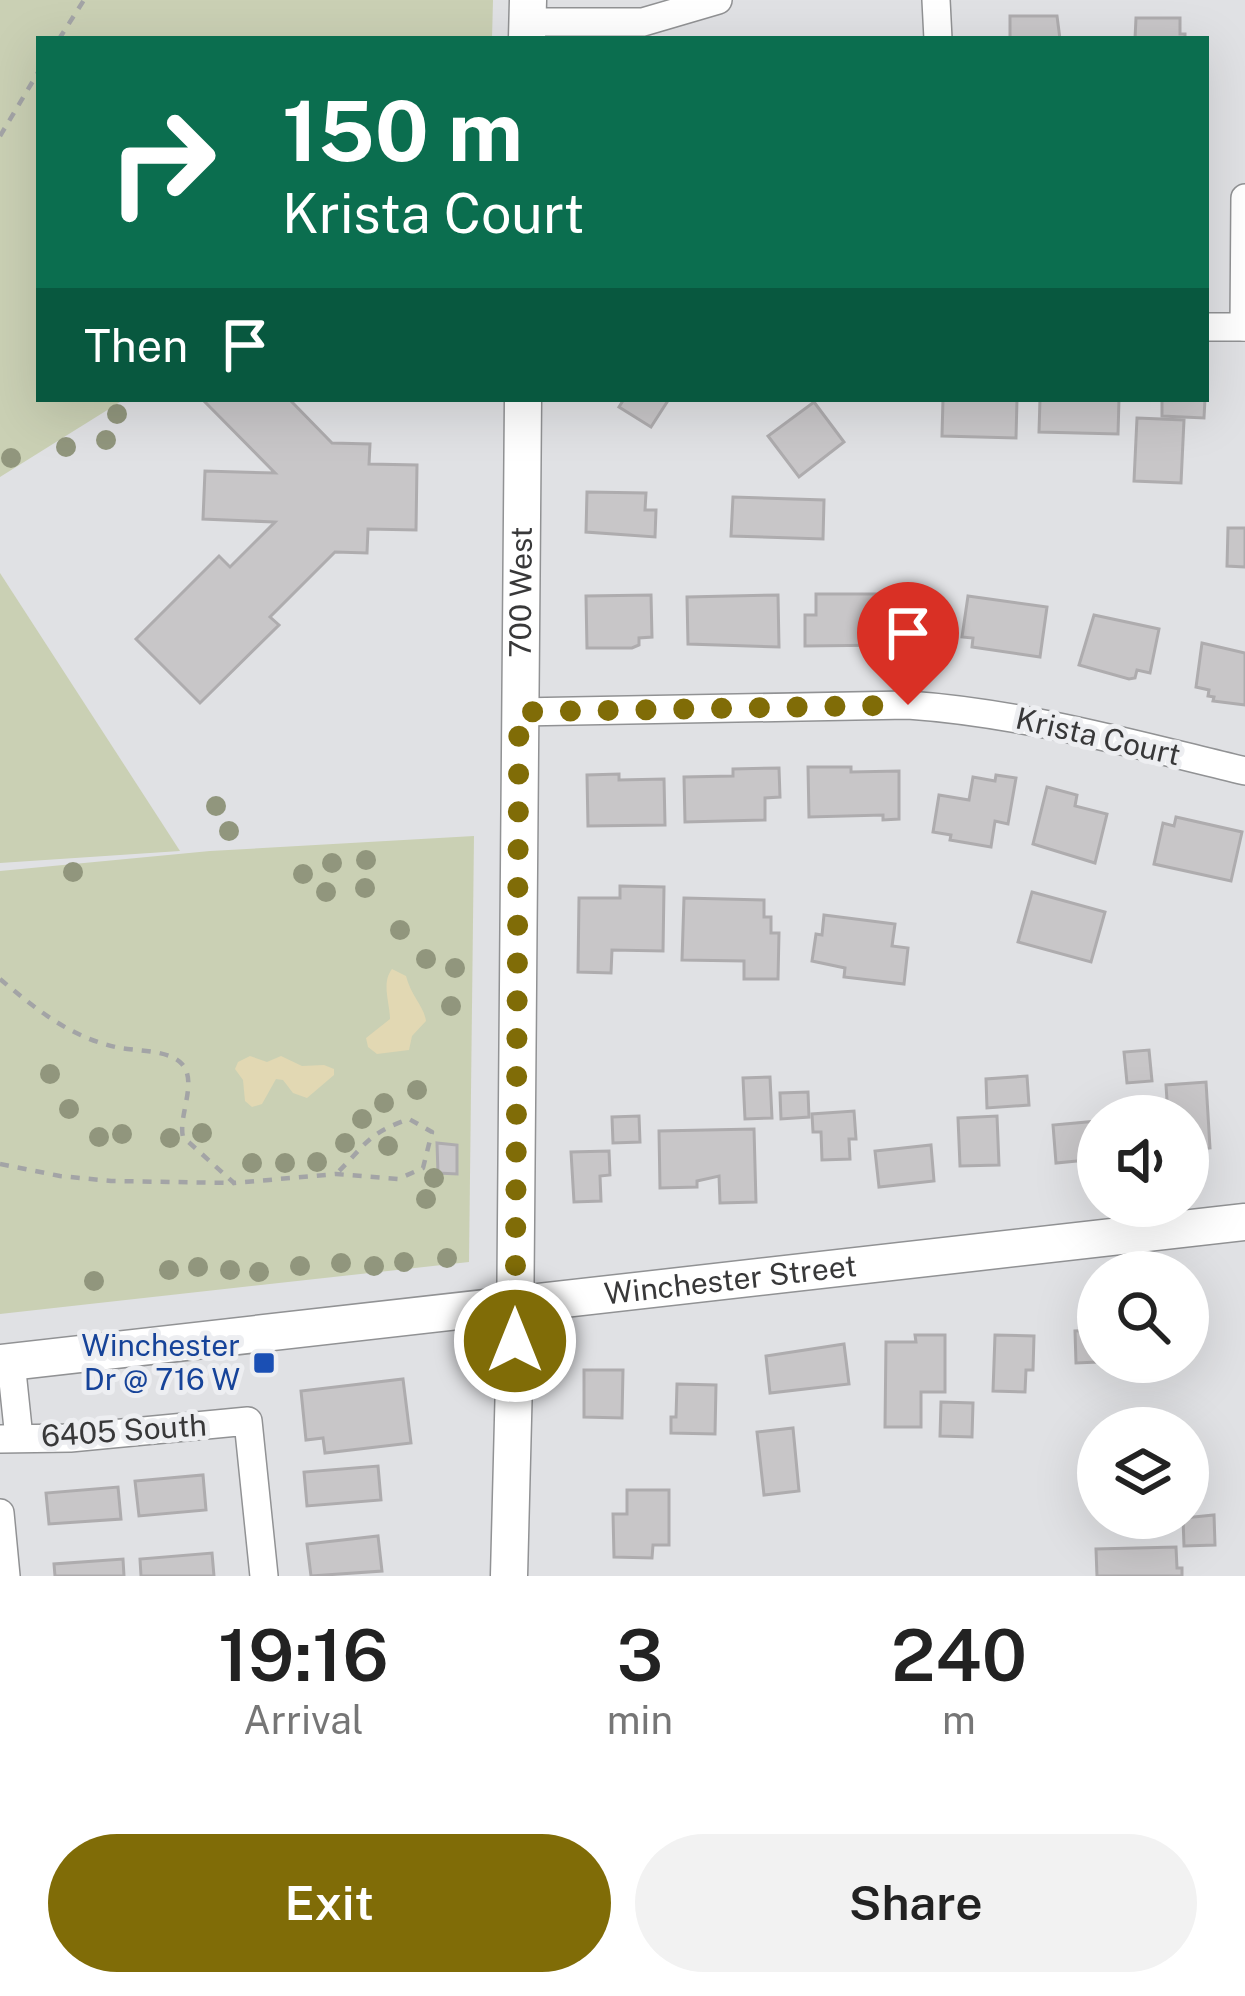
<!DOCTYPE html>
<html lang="en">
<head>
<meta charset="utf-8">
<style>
  body { margin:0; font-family:"Public Sans",sans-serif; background:#f2f2f2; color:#222; height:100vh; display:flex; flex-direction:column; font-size:45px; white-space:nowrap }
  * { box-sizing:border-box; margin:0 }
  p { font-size:39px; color:#767676 }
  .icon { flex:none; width:66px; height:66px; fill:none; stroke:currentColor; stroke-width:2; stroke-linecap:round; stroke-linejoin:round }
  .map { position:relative; height:1576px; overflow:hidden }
  .sheet { display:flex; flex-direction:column; background:#fff; flex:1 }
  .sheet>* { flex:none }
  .guide { position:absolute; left:36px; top:36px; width:1173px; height:366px; border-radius:0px; box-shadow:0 12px 48px #0002; background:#0b6e4f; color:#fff; overflow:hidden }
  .controls { position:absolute; left:1077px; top:1095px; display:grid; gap:24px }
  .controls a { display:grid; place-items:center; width:132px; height:132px; border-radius:50%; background:#fff; box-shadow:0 12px 48px #0002; font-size:60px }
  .pin { position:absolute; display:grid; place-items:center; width:102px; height:102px; color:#fff; margin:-123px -51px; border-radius:50% 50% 50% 0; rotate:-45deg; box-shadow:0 0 12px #0007 }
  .pin .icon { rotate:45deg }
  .me { position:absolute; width:132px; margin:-66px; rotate:0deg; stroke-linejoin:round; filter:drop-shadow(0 0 9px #0008) }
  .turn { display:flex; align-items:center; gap:42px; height:252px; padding:0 48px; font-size:54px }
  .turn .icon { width:156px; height:156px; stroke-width:2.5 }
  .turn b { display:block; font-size:84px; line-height:102px }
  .then { display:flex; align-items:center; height:114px; padding:0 48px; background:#0003; gap:24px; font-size:45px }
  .eta { display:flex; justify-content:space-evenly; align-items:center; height:204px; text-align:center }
  .eta b { font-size:72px; font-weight:600; line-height:84px }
  .action { display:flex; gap:24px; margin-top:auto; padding:24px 48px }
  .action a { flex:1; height:138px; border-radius:72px; background:#806c07; color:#fff; font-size:48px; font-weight:600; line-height:138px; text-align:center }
  .action a+a { background:#f2f2f2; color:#222 }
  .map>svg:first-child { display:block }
  .green { fill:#cad0b4 }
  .sand { fill:#e2d8b3 }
  .building { fill:#c8c6c8; stroke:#aeacae; stroke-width:3 }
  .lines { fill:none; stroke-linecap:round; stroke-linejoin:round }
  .minor-casing { stroke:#919294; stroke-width:30 }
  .secondary-casing { stroke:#919294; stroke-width:39 }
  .path { stroke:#a3a4a6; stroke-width:4.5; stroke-dasharray:9 9; stroke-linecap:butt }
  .minor { stroke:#fff; stroke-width:27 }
  .secondary { stroke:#fff; stroke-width:36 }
  .tree { fill:#91967d }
  .route { stroke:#806c07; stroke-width:21; stroke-dasharray:0 37.8 }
  .transit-dot { fill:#1a4fb4; stroke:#edeef1; stroke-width:4.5 }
  .labels { text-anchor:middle; stroke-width:10; stroke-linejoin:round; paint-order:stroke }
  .street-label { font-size:30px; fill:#383839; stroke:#edeef1 }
  .transit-label { font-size:30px; fill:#164399; stroke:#edeef1; text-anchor:end }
</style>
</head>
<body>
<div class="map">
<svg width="1245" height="1576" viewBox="0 0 1245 1576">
  <rect width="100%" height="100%" fill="#e0e1e4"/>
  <!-- green -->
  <g class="green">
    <path d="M0 0H493L492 39H39V399H125L0 477Z"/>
    <path d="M0 573 180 851 0 863Z"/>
    <path d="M474 836 469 1262 0 1314V871L210 851Z"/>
  </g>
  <!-- sand -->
  <g class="sand">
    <path d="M392 969 406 976C411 996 424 1006 426 1021L412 1036 409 1050 377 1054 368 1047 366 1038 390 1019C390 1003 381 983 392 969Z"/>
    <path d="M250 1056 267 1062 281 1056 302 1066 324 1065 334 1069V1075L307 1098 293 1093 283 1080 276 1079 262 1104 252 1107 245 1101 243 1080 235 1069 238 1062Z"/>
  </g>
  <!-- building -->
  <g class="building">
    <path d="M1010 16H1057L1060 39H1010Z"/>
    <path d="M1136 18H1180V34H1185V39H1135Z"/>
    <path d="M207 399H289L332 443 370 444 369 464 417 465 416 530 368 529 367 553 335 552 270 617 279 625 200 703 136 639 219 556 230 567 275 522 203 519 205 471 275 473 204 401Z"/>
    <path d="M624 399H669L651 427 619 407Z"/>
    <path d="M943 399H1017L1016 438 942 436Z"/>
    <path d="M1040 399H1119L1118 434 1039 432Z"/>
    <path d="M1162 399H1205L1204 418 1162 416Z"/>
    <path d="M814 402 844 442 799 477 768 436Z"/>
    <path d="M1137 418 1184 420 1181 483 1134 481Z"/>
    <path d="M587 492 646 493 645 510H656L655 537 586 532Z"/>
    <path d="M733 497 824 500 823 539 731 536Z"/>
    <path d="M1228 528H1245V567L1227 566Z"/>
    <path d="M816 594H892V645L805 646V615H816Z"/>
    <path d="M651 595 652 637 639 638V645L632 648H587L586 596Z"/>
    <path d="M778 595 779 647 688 644 687 597Z"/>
    <path d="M968 596 1047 607 1040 657 972 647 973 638 962 637Z"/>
    <path d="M1094 615 1159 629 1150 673 1137 670 1135 678 1129 679 1079 665Z"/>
    <path d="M1202 643 1245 653V705L1213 701 1214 697 1208 696 1209 690 1196 687Z"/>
    <path d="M808 767H851V772L899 771V819L883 820V815L809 817Z"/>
    <path d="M779 768 780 797 765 798V820L685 822 684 777 733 776V769Z"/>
    <path d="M619 774V780L664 779 665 825 588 826 587 775Z"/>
    <path d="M996 775 1016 778 1008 824 995 821 991 847 950 840 951 835 933 832 939 795 969 800 973 777 995 781Z"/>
    <path d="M1047 787 1077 795 1075 806 1107 814 1095 863 1033 844Z"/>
    <path d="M1176 817 1242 832 1231 881 1154 864 1163 823 1174 826Z"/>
    <path d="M620 886 664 887 663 951 612 950 611 973 578 972 579 898H620Z"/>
    <path d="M1032 892 1105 912 1091 962 1018 942Z"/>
    <path d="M684 898 764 900V917H771V933H779L778 979H744V961L682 960Z"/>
    <path d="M824 915 895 924 892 946 908 948 904 984 844 977 845 968 812 961 816 934 822 935Z"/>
    <path d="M1149 1050 1152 1081 1127 1083 1124 1052Z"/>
    <path d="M1027 1076 1029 1105 987 1108 986 1079Z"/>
    <path d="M770 1077 772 1118 745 1119 743 1078Z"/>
    <path d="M1206 1082 1210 1148 1188 1150V1116H1168L1166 1085Z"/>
    <path d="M808 1092 809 1117 781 1119 780 1093Z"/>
    <path d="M854 1111 856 1139H849L850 1159 822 1160 821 1132H813L812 1114Z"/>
    <path d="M639 1116 640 1142 613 1143 612 1117Z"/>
    <path d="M997 1116 999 1165 960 1166 958 1118Z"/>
    <path d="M1098 1121V1159L1056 1163 1053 1125Z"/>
    <path d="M754 1129 756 1202 720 1203 719 1176 697 1181V1187L660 1188 659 1131Z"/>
    <path d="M437 1143 457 1145V1174L438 1173Z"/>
    <path d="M931 1145 934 1181 879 1187 875 1151Z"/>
    <path d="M609 1151 610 1175 600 1176 601 1201 574 1202 571 1152Z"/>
    <path d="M1098 1330V1362L1076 1363 1075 1331Z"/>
    <path d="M915 1335H945V1392H921V1427H885L886 1342H916Z"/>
    <path d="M995 1335 1034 1336 1033 1370H1026L1025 1392 993 1391Z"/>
    <path d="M844 1344 849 1384 770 1393 766 1356Z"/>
    <path d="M1140 1362H1175V1371L1140 1372Z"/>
    <path d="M584 1370H623L622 1418 584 1417Z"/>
    <path d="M403 1379 411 1443 325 1453 323 1438 306 1440 301 1391Z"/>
    <path d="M677 1384 716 1385 715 1434 671 1433V1417H676Z"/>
    <path d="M941 1402 973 1403 972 1437 940 1436Z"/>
    <rect x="1135" y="1413" width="30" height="15"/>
    <path d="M793 1428 799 1491 764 1495 757 1432Z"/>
    <path d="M378 1466 381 1500 307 1506 304 1472Z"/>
    <path d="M203 1475 206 1510 139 1516 135 1481Z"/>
    <path d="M118 1487 121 1519 49 1524 46 1493Z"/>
    <path d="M627 1490H669V1545H653L652 1558 614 1557 613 1514H627Z"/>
    <path d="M1214 1515 1215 1545 1184 1546 1183 1518Z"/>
    <path d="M378 1536 382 1571 311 1576 307 1544Z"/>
    <path d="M1176 1547 1177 1568H1182V1576H1097L1096 1549Z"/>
    <path d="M212 1553 214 1576H141L140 1559Z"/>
    <path d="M123 1559 124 1576H55L54 1564Z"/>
  </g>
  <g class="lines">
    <!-- minor casing -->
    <g class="minor-casing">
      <g id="minor">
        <path d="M936 0 938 39"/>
        <path d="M527 22H643L718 0"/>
        <path d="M1206 327H1245"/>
        <path d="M1244 327 1245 198"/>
        <path d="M519 712 908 705C1023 713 1133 744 1245 771"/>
        <path d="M11 1362 19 1438"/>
        <path d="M0 1439 70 1438 248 1421 264 1576"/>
        <path d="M0 1513 6 1576"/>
      </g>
    </g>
    <!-- secondary casing -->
    <g class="secondary-casing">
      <g id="secondary">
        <path d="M527 39 528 0"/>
        <path id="s1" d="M0 1363 1245 1222"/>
        <path id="s2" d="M509 1576 515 1341 523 399"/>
      </g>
    </g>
    <!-- path -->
    <g class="path">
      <path d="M59 39 84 0"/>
      <path d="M0 136 39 71"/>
      <path d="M0 979C37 1010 71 1038 120 1048 137 1051 170 1050 182 1064 198 1082 178 1116 183 1137L234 1183 336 1174 398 1179 423 1168 432 1132 409 1119C366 1134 366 1145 336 1174"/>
      <path d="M0 1164 60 1176 111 1181 234 1183"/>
    </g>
    <!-- minor -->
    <use href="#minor" class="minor"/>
    <!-- secondary -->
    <use href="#secondary" class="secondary"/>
  </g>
  <!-- trees -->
  <g class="tree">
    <circle cx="117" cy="414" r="10"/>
    <circle cx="106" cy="440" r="10"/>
    <circle cx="66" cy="447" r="10"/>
    <circle cx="11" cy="458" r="10"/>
    <circle cx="216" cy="806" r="10"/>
    <circle cx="229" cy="831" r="10"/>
    <circle cx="366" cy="860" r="10"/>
    <circle cx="332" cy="863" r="10"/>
    <circle cx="73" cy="872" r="10"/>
    <circle cx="303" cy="874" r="10"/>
    <circle cx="365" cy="888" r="10"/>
    <circle cx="326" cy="892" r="10"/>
    <circle cx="400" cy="930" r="10"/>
    <circle cx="426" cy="959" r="10"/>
    <circle cx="455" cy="968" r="10"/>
    <circle cx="451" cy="1006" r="10"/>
    <circle cx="50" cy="1074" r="10"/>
    <circle cx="417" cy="1090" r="10"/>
    <circle cx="384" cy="1103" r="10"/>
    <circle cx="69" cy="1109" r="10"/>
    <circle cx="362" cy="1119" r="10"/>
    <circle cx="202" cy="1133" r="10"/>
    <circle cx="122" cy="1134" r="10"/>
    <circle cx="99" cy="1137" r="10"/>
    <circle cx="170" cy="1138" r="10"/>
    <circle cx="345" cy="1143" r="10"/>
    <circle cx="388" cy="1146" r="10"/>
    <circle cx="317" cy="1162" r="10"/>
    <circle cx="252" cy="1163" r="10"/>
    <circle cx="285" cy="1163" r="10"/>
    <circle cx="434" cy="1178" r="10"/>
    <circle cx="426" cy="1199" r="10"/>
    <circle cx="447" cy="1258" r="10"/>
    <circle cx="404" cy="1262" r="10"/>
    <circle cx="341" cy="1263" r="10"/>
    <circle cx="300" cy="1266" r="10"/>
    <circle cx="374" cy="1266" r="10"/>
    <circle cx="198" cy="1267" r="10"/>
    <circle cx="169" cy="1270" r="10"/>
    <circle cx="230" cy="1270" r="10"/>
    <circle cx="259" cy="1272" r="10"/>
    <circle cx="94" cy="1281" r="10"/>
  </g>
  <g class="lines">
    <!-- route -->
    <path class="route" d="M515 1341 519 712 908 705"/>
  </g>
  <!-- markers -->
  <rect class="transit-dot" x="252" y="1351" width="24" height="24" rx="6"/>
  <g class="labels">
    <!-- street labels -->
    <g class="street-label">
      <text dy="10" stroke="none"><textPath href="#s2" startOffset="984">700 West</textPath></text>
      <text transform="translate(1098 737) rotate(13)" y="10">Krista Court</text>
      <text dy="10" stroke="none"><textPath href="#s1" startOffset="735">Winchester Street</textPath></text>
      <text transform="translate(124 1431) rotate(-4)" y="10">6405 South</text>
    </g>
    <!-- transit labels -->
    <g class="transit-label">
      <text x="240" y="1356">Winchester<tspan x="240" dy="34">Dr @ 716 W</tspan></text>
    </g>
  </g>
</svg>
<div class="controls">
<a><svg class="icon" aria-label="sound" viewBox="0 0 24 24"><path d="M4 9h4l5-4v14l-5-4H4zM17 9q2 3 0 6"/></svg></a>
<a><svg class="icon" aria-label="search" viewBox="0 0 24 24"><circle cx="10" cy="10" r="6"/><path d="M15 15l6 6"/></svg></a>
<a><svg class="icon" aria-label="layers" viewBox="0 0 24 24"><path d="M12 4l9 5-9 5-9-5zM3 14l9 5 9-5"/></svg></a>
</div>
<div class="pin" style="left:908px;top:705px;background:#d93025"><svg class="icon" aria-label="arrive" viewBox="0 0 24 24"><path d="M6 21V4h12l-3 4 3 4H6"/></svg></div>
<svg class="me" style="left:515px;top:1341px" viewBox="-20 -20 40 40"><circle r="17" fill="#806c07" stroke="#fff" stroke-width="3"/><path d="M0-11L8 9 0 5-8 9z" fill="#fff"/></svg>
<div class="guide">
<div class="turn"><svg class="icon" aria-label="right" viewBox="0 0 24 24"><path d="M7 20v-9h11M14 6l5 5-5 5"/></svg><div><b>150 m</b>Krista Court</div></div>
<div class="then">Then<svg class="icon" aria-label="arrive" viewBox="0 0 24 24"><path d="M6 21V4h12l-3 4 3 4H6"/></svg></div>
</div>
</div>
<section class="sheet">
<div class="eta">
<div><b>19:16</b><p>Arrival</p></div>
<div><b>3</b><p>min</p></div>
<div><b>240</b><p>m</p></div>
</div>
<div class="action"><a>Exit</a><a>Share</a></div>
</section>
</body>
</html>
